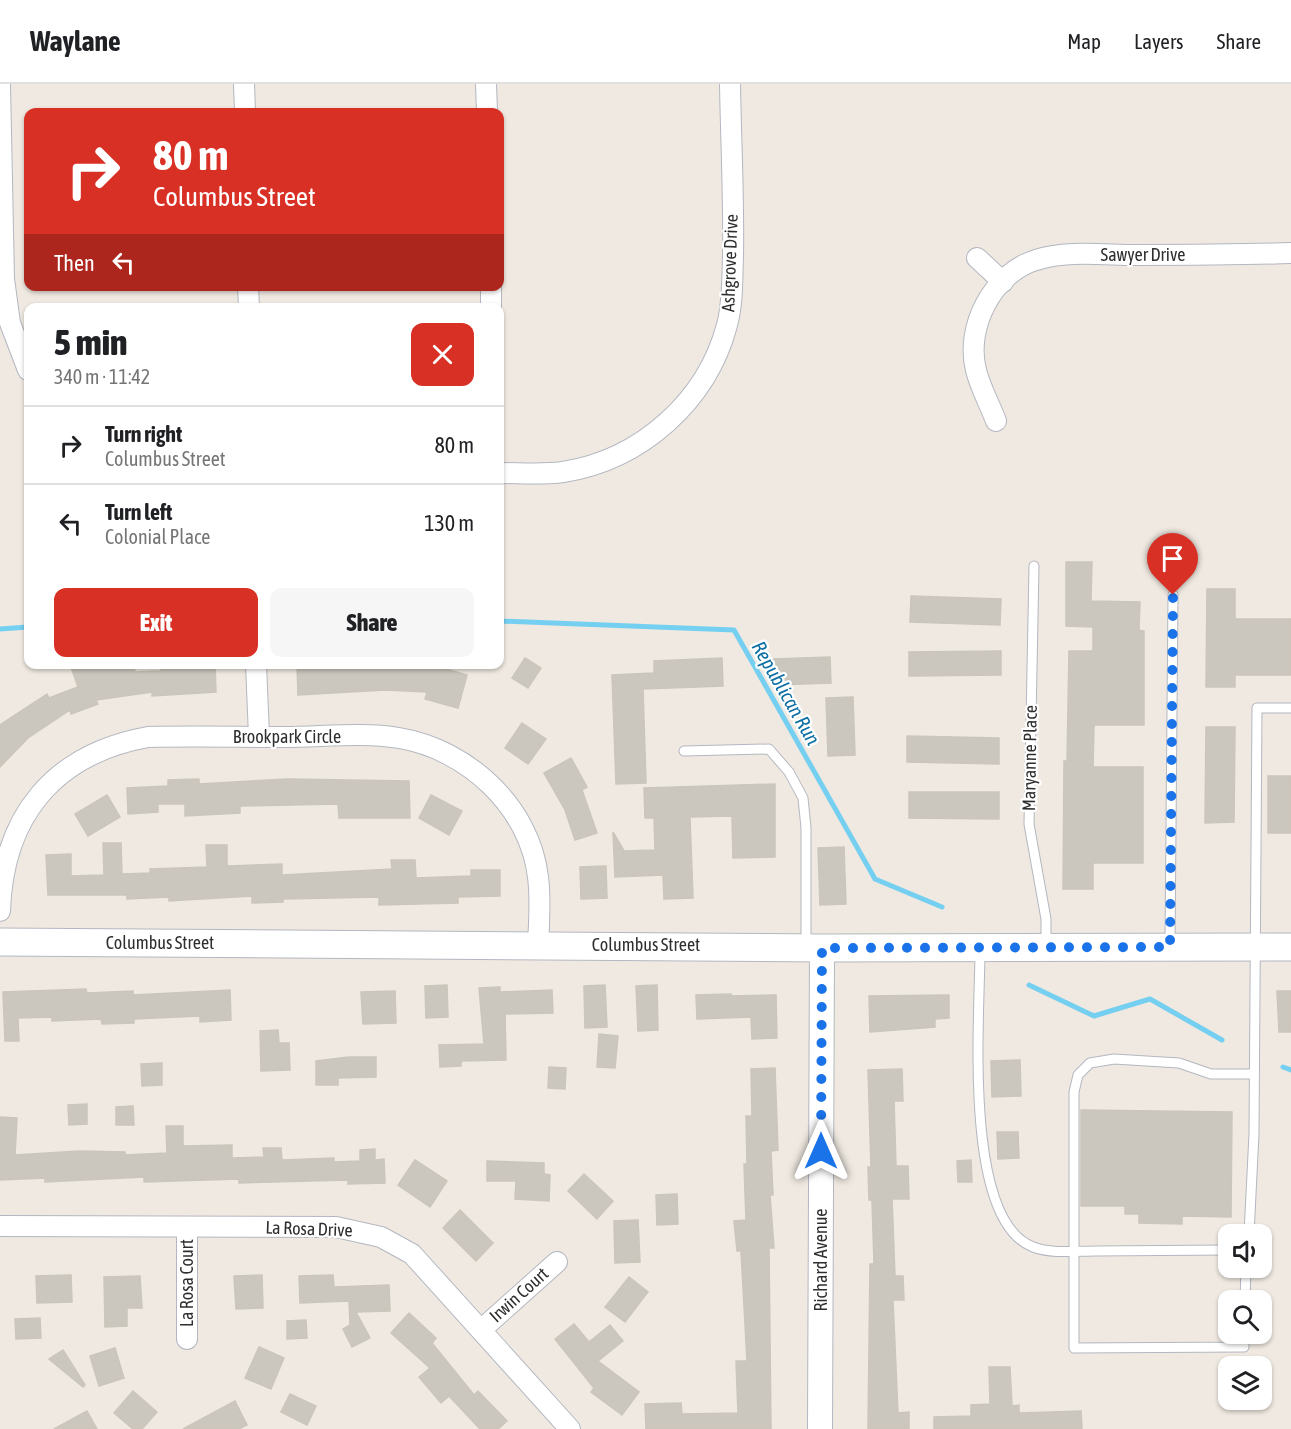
<!DOCTYPE html>
<html lang="en">
<head>
<meta charset="utf-8">
<style>
  body { margin:0; font-family:"Asap Condensed",sans-serif; background:#f6f6f6; color:#202124; height:100vh; display:flex; flex-direction:column; font-size:22px; white-space:nowrap }
  * { box-sizing:border-box; margin:0 }
  p { font-size:20px; color:#757577 }
  .icon { flex:none; width:33px; height:33px; fill:none; stroke:currentColor; stroke-width:2; stroke-linecap:round; stroke-linejoin:round }
  .map { position:relative; flex:1; overflow:hidden }
  .sheet { position:absolute; left:24px; top:219px; width:480px; height:366px; display:flex; flex-direction:column; background:#fff; border-radius:12px; box-shadow:0 2px 4px #0004 }
  .sheet>* { flex:none }
  .guide { position:absolute; left:24px; top:24px; width:480px; height:183px; border-radius:12px; box-shadow:0 2px 4px #0004; background:#d93025; color:#fff; overflow:hidden }
  .buttons { position:absolute; left:1218px; top:1140px; display:grid; gap:12px }
  .buttons a { display:grid; place-items:center; width:54px; height:54px; border-radius:12px; background:#fff; box-shadow:0 2px 4px #0004; font-size:30px }
  .pin { position:absolute; display:grid; place-items:center; width:51px; height:51px; color:#fff; margin:-62px -26px; border-radius:50% 50% 50% 0; rotate:-45deg; box-shadow:0 0 6px #0007 }
  .pin .icon { rotate:45deg }
  .me { position:absolute; width:66px; margin:-33px; rotate:0deg; stroke-linejoin:round; filter:drop-shadow(0 0 4px #0008) }
  .turn { display:flex; align-items:center; gap:21px; height:126px; padding:0 30px; font-size:27px }
  .turn .icon { width:78px; height:78px; stroke-width:2.5 }
  .turn b { display:block; font-size:42px; line-height:51px }
  .then { display:flex; align-items:center; height:57px; padding:0 30px; background:#0003; gap:12px; font-size:22px }
  .round { display:grid; place-items:center; flex:none; width:63px; height:63px; border-radius:12px; background:#f6f6f6 }
  .overview { display:flex; align-items:center; justify-content:space-between; height:102px; padding:0 30px }
  h1 { font-size:36px; font-weight:800; line-height:45px }
  .button { display:flex; gap:12px; margin-top:auto; padding:12px 30px }
  .button a { flex:1; height:69px; border-radius:12px; background:#d93025; color:#fff; font-size:24px; font-weight:800; line-height:69px; text-align:center }
  .button a+a { background:#f6f6f6; color:#202124 }
  ul { padding:0; list-style:none }
  li { display:flex; align-items:center; gap:18px; height:78px; padding:0 30px; border-top:2px solid #e0e0e0 }
  li div { flex:1 }
  li b { display:block; font-size:22px }
  li em { font-style:normal }
  header { display:flex; align-items:center; gap:36px; box-sizing:border-box; height:84px; padding:0 30px; background:#fff; border-bottom:2px solid #e0e0e0 }
  header strong { font-size:28px }
  nav { display:flex; gap:33px; margin-inline-start:auto; font-size:21px }
  .map>svg:first-child { display:block }
  .lines { fill:none; stroke-linecap:round; stroke-linejoin:round }
  .stream { stroke:#75cff0; stroke-width:5 }
  .building { fill:#cbc7bf; stroke:#cbc5ba; stroke-width:1.5 }
  .service-casing { stroke:#b4b7c1; stroke-width:11 }
  .minor-casing { stroke:#b4b7c1; stroke-width:22 }
  .tertiary-casing { stroke:#b4b7c1; stroke-width:26 }
  .secondary-casing { stroke:#b4b7c1; stroke-width:29 }
  .service { stroke:#fff; stroke-width:9 }
  .minor { stroke:#fff; stroke-width:20 }
  .tertiary { stroke:#fff; stroke-width:24 }
  .secondary { stroke:#fff; stroke-width:27 }
  .route { stroke:#1a73e8; stroke-width:10; stroke-dasharray:0 18 }
  .labels { text-anchor:middle; stroke-width:4.5; stroke-linejoin:round; paint-order:stroke }
  .street-label { font-size:18px; fill:#2e2e2e; stroke:#fff }
  .water-label { font-size:20px; font-style:italic; fill:#0d6fa3; stroke:#fff }
</style>
</head>
<body>
<header>
<strong>Waylane</strong>
<nav><a>Map</a><a>Layers</a><a>Share</a></nav>
</header>
<div class="map">
<svg width="1291" height="1345" viewBox="0 0 1291 1345">
  <rect width="100%" height="100%" fill="#efe9e1"/>
  <g class="lines">
    <!-- stream -->
    <g class="stream">
      <path d="M500 537 734 546 875 795 942 823"/>
      <path d="M0 545 28 543"/>
      <path d="M1029 901 1094 932 1150 915 1222 956"/>
      <path d="M1283 983 1291 986"/>
    </g>
  </g>
  <!-- building -->
  <g class="building">
    <path d="M1066 478H1092L1091 517 1140 518 1139 546 1144 547V641H1094L1093 683H1143V779H1093V805H1063L1064 677H1067L1069 567H1093V543L1066 542Z"/>
    <path d="M1207 505H1235V535H1291V591H1235V603H1206Z"/>
    <path d="M911 512 1001 515 1000 541 910 538Z"/>
    <path d="M1001 567V591L909 592V568Z"/>
    <path d="M830 573 831 599 774 601 773 575Z"/>
    <path d="M525 574 541 584 528 604 512 594Z"/>
    <path d="M722 574 723 602 643 605 646 699 616 700 612 591 654 589V577Z"/>
    <path d="M70 580H134L135 588 161 587 160 580H215L216 608 152 612V608L96 616 98 620 71 630 70 626 28 654 0 683V641L47 610 49 614 78 603Z"/>
    <path d="M309 580H429L467 591 458 624 425 615 427 608 385 606 298 611 297 582Z"/>
    <path d="M853 613 855 671 828 672 826 614Z"/>
    <path d="M522 639 546 655 528 680 505 664Z"/>
    <path d="M1206 643H1235L1234 738 1205 739Z"/>
    <path d="M907 652 999 654V680L907 678Z"/>
    <path d="M571 674 587 703 582 706 597 749 575 756 565 726 544 689Z"/>
    <rect x="1268" y="692" width="23" height="57"/>
    <path d="M199 695V700L287 695 409 697 410 734H339L338 720 240 722V729L185 732V720H158V728L128 730 127 704 168 702V696Z"/>
    <path d="M775 700V773L733 774 732 732 690 733 693 814 664 815 663 791 615 793 613 748 624 767 655 766 654 734H645L644 704Z"/>
    <path d="M909 708H999V735L909 734Z"/>
    <path d="M107 711 120 733 88 752 75 730Z"/>
    <path d="M431 711 462 727 449 751 419 734Z"/>
    <path d="M103 759H121L122 790 150 789V785L207 783 206 761H227V782L282 780V791L392 785 391 776H415L416 794 471 792V786H500V812L458 813V819L379 821V813L283 815V818L252 819V812L169 817V813L127 815V811H48L46 771 71 770V792L104 791Z"/>
    <path d="M844 763 846 820 820 821 818 764Z"/>
    <path d="M606 782 607 814 581 815 580 783Z"/>
    <path d="M447 901 448 933 426 934 425 902Z"/>
    <path d="M605 901 607 943 585 944 584 902Z"/>
    <path d="M657 901 658 946 638 947 636 902Z"/>
    <path d="M500 903V908L552 906 553 929 505 930 506 976 461 977V982L440 983 439 961 484 960 479 904Z"/>
    <path d="M86 905 87 909 133 907V911L230 906 231 936 200 938V932L134 935V939L102 940 101 935 52 937V933L18 934 19 957H5L3 908Z"/>
    <path d="M395 907 396 939 363 940 361 908Z"/>
    <path d="M1277 907H1291V948H1279Z"/>
    <path d="M731 910V912L776 911 777 954 752 955 751 933 697 935 696 911Z"/>
    <path d="M949 911V934L935 935V943L870 948 869 912Z"/>
    <path d="M278 946 279 959H289L290 986 261 987 260 947Z"/>
    <path d="M599 950 618 952 615 984 597 983Z"/>
    <path d="M349 973H376V993L338 994V1001H316V977Z"/>
    <path d="M1020 976 1021 1012 992 1013 991 977Z"/>
    <path d="M162 979V1001L142 1002 141 980Z"/>
    <path d="M549 983 566 984 565 1005 548 1004Z"/>
    <path d="M775 984 778 1066 771 1067 773 1111H770L774 1164H769L771 1345H646L645 1320 681 1319 682 1330 738 1329 736 1277H747L741 1167H737L734 1137 746 1136 744 1080H747L746 1032H752L751 985Z"/>
    <path d="M902 985 903 1017H894L896 1082H908L909 1115H892L895 1192H903L904 1216H893L898 1329 909 1328V1345H868L870 1180H874L872 1116H869L868 1083H871L868 986Z"/>
    <path d="M87 1020V1040L69 1041 68 1021Z"/>
    <path d="M133 1022 134 1041H116V1023Z"/>
    <path d="M1081 1026 1232 1028 1231 1133 1182 1132V1140L1139 1139V1130H1125V1122H1081Z"/>
    <path d="M0 1033 17 1034 15 1071 79 1067 125 1068V1071L167 1069 166 1042H183V1062L232 1061V1074L264 1073 263 1064H281L282 1076 334 1074V1078L360 1077V1066L375 1065V1076L384 1075 385 1099 348 1100V1096L239 1099V1095L144 1098V1093L45 1098V1094L0 1096Z"/>
    <path d="M997 1048H1018L1019 1074 998 1075Z"/>
    <path d="M415 1076 447 1097 430 1123 398 1101Z"/>
    <path d="M971 1076 972 1098H958L957 1077Z"/>
    <path d="M487 1077 544 1079V1090L550 1091 549 1117 515 1115 516 1097H487Z"/>
    <path d="M584 1090 613 1117 597 1135 568 1107Z"/>
    <path d="M677 1110 678 1140 657 1141 656 1111Z"/>
    <path d="M460 1126 493 1159 476 1177 443 1144Z"/>
    <path d="M638 1136 640 1178 615 1179 614 1137Z"/>
    <path d="M71 1191 72 1218 37 1219 36 1192Z"/>
    <path d="M262 1191 263 1224 236 1225 234 1192Z"/>
    <path d="M333 1191 334 1203 389 1201 390 1227 356 1228 370 1254 352 1263 343 1245 350 1241 349 1217 300 1219 299 1192Z"/>
    <path d="M140 1192 142 1224H127V1242L105 1243 104 1193Z"/>
    <path d="M629 1193 648 1208 625 1238 605 1223Z"/>
    <path d="M409 1229 436 1254 432 1259 474 1311 478 1307 507 1337 498 1345H480L449 1312 441 1319 419 1293 430 1284 391 1249Z"/>
    <path d="M40 1234 41 1254 16 1255 15 1235Z"/>
    <path d="M306 1236 307 1254 287 1255V1237Z"/>
    <path d="M574 1240 589 1258 610 1241 623 1257 598 1277 639 1308 622 1331 591 1308 594 1304 555 1255Z"/>
    <path d="M259 1263 284 1274 271 1305 245 1294Z"/>
    <path d="M115 1264 124 1294 99 1302 90 1272Z"/>
    <path d="M63 1266 85 1301 83 1303 49 1275Z"/>
    <path d="M989 1283H1010L1012 1322 1019 1321V1329L1081 1327 1082 1345H934V1333L971 1332V1321L990 1320Z"/>
    <path d="M133 1307 157 1328 142 1345H133L114 1329Z"/>
    <path d="M290 1310 316 1322 307 1341 281 1328Z"/>
    <path d="M235 1317 247 1341 239 1345H183Z"/>
    <path d="M87 1327 97 1345H54Z"/>
  </g>
  <g class="lines">
    <!-- service casing -->
    <g class="service-casing">
      <g id="service">
        <path d="M1034 482 1029 740 1046 835V861"/>
        <path d="M684 667 769 665 789 688 803 714 806 744V861"/>
        <path d="M1170 861 1173 511"/>
        <path d="M980 866C980 931 962 1136 1033 1163 1051 1170 1077 1167 1096 1167 1140 1167 1184 1166 1228 1166"/>
        <path d="M1249 1150 1254 1050 1257 624H1291"/>
        <path d="M1245 1216 1246 1184"/>
        <path d="M1244 1250V1263L1074 1264V1008L1078 991 1090 979 1114 975 1179 979 1211 990H1254"/>
      </g>
    </g>
    <!-- minor casing -->
    <g class="minor-casing">
      <g id="minor">
        <path d="M0 0 4 195 10 239 28 286"/>
        <path d="M244 0 245 28"/>
        <path d="M486 0 487 28"/>
        <path d="M977 174 1003 198"/>
        <path d="M248 202 249 224"/>
        <path d="M491 202V224"/>
        <path d="M996 337C990 321 980 303 976 286 965 243 993 189 1036 176 1066 166 1105 171 1136 171 1188 171 1239 171 1291 169"/>
        <path d="M500 389C521 389 542 391 563 388 641 376 707 317 727 241 733 219 732 196 733 173 734 115 731 58 730 0"/>
        <path d="M256 580 259 652"/>
        <path d="M0 827C3 732 54 670 148 653 194 652 239 653 285 653 322 653 362 648 399 654 467 665 530 723 538 793 541 815 539 839 538 861"/>
        <path d="M0 1142 336 1143 381 1153 412 1170 570 1345"/>
        <path d="M187 1143V1255"/>
        <path d="M482 1245 557 1178"/>
      </g>
    </g>
    <!-- tertiary casing -->
    <g class="tertiary-casing">
      <path id="tertiary" d="M820 1345 822 864"/>
    </g>
    <!-- secondary casing -->
    <g class="secondary-casing">
      <path id="secondary" d="M0 858 822 864 1291 863"/>
    </g>
    <!-- service -->
    <use href="#service" class="service"/>
    <!-- minor -->
    <use href="#minor" class="minor"/>
    <!-- tertiary -->
    <use href="#tertiary" class="tertiary"/>
    <!-- secondary -->
    <use href="#secondary" class="secondary"/>
  </g>
  <g class="lines">
    <!-- route -->
    <path class="route" d="M821 1067 822 864 1170 863 1173 511"/>
  </g>
  <g class="labels">
    <!-- street labels -->
    <g class="street-label">
      <text x="1143" y="177">Sawyer Drive</text>
      <text transform="translate(730 179) rotate(-88)" y="6">Ashgrove Drive</text>
      <text x="287" y="659">Brookpark Circle</text>
      <text transform="translate(1030 674) rotate(-89)" y="6">Maryanne Place</text>
      <text x="160" y="865">Columbus Street</text>
      <text x="646" y="867">Columbus Street</text>
      <text transform="translate(309 1145) rotate(2)" y="6">La Rosa Drive</text>
      <text transform="translate(821 1176) rotate(-90)" y="6">Richard Avenue</text>
      <text transform="translate(187 1199) rotate(-90)" y="6">La Rosa Court</text>
      <text transform="translate(519 1211) rotate(-42)" y="6">Irwin Court</text>
    </g>
    <!-- water labels -->
    <g class="water-label">
      <text transform="translate(786 609) rotate(60)" y="7">Republican Run</text>
    </g>
  </g>
</svg>
<div class="buttons">
<a><svg class="icon" aria-label="sound" viewBox="0 0 24 24"><path d="M4 9h4l5-4v14l-5-4H4zM17 9q2 3 0 6"/></svg></a>
<a><svg class="icon" aria-label="search" viewBox="0 0 24 24"><circle cx="10" cy="10" r="6"/><path d="M15 15l6 6"/></svg></a>
<a><svg class="icon" aria-label="layers" viewBox="0 0 24 24"><path d="M12 4l9 5-9 5-9-5zM3 14l9 5 9-5"/></svg></a>
</div>
<div class="pin" style="left:1173px;top:511px;background:#d93025"><svg class="icon" aria-label="arrive" viewBox="0 0 24 24"><path d="M6 21V4h12l-3 4 3 4H6"/></svg></div>
<svg class="me" style="left:821px;top:1067px" viewBox="-20 -20 40 40"><path d="M0-17L14 15 0 8-14 15z" fill="#1a73e8" stroke="#fff" stroke-width="4"/></svg>
<div class="guide">
<div class="turn"><svg class="icon" aria-label="right" viewBox="0 0 24 24"><path d="M7 20v-9h11M14 6l5 5-5 5"/></svg><div><b>80 m</b>Columbus Street</div></div>
<div class="then">Then<svg class="icon" aria-label="left" viewBox="0 0 24 24"><path d="M17 20v-9H6M10 6l-5 5 5 5"/></svg></div>
</div>
<section class="sheet">
<div class="overview"><div><h1>5 min</h1><p>340 m · 11:42</p></div><a class="round" style="background:#d93025;color:#fff"><svg class="icon" aria-label="close" viewBox="0 0 24 24"><path d="M6 6l12 12M18 6L6 18"/></svg></a></div>
<ul>
<li><svg class="icon" aria-label="right" viewBox="0 0 24 24"><path d="M7 20v-9h11M14 6l5 5-5 5"/></svg><div><b>Turn right</b><p>Columbus Street</p></div><em>80 m</em></li>
<li><svg class="icon" aria-label="left" viewBox="0 0 24 24"><path d="M17 20v-9H6M10 6l-5 5 5 5"/></svg><div><b>Turn left</b><p>Colonial Place</p></div><em>130 m</em></li>
</ul>
<div class="button"><a>Exit</a><a>Share</a></div>
</section>
</div>
</body>
</html>
